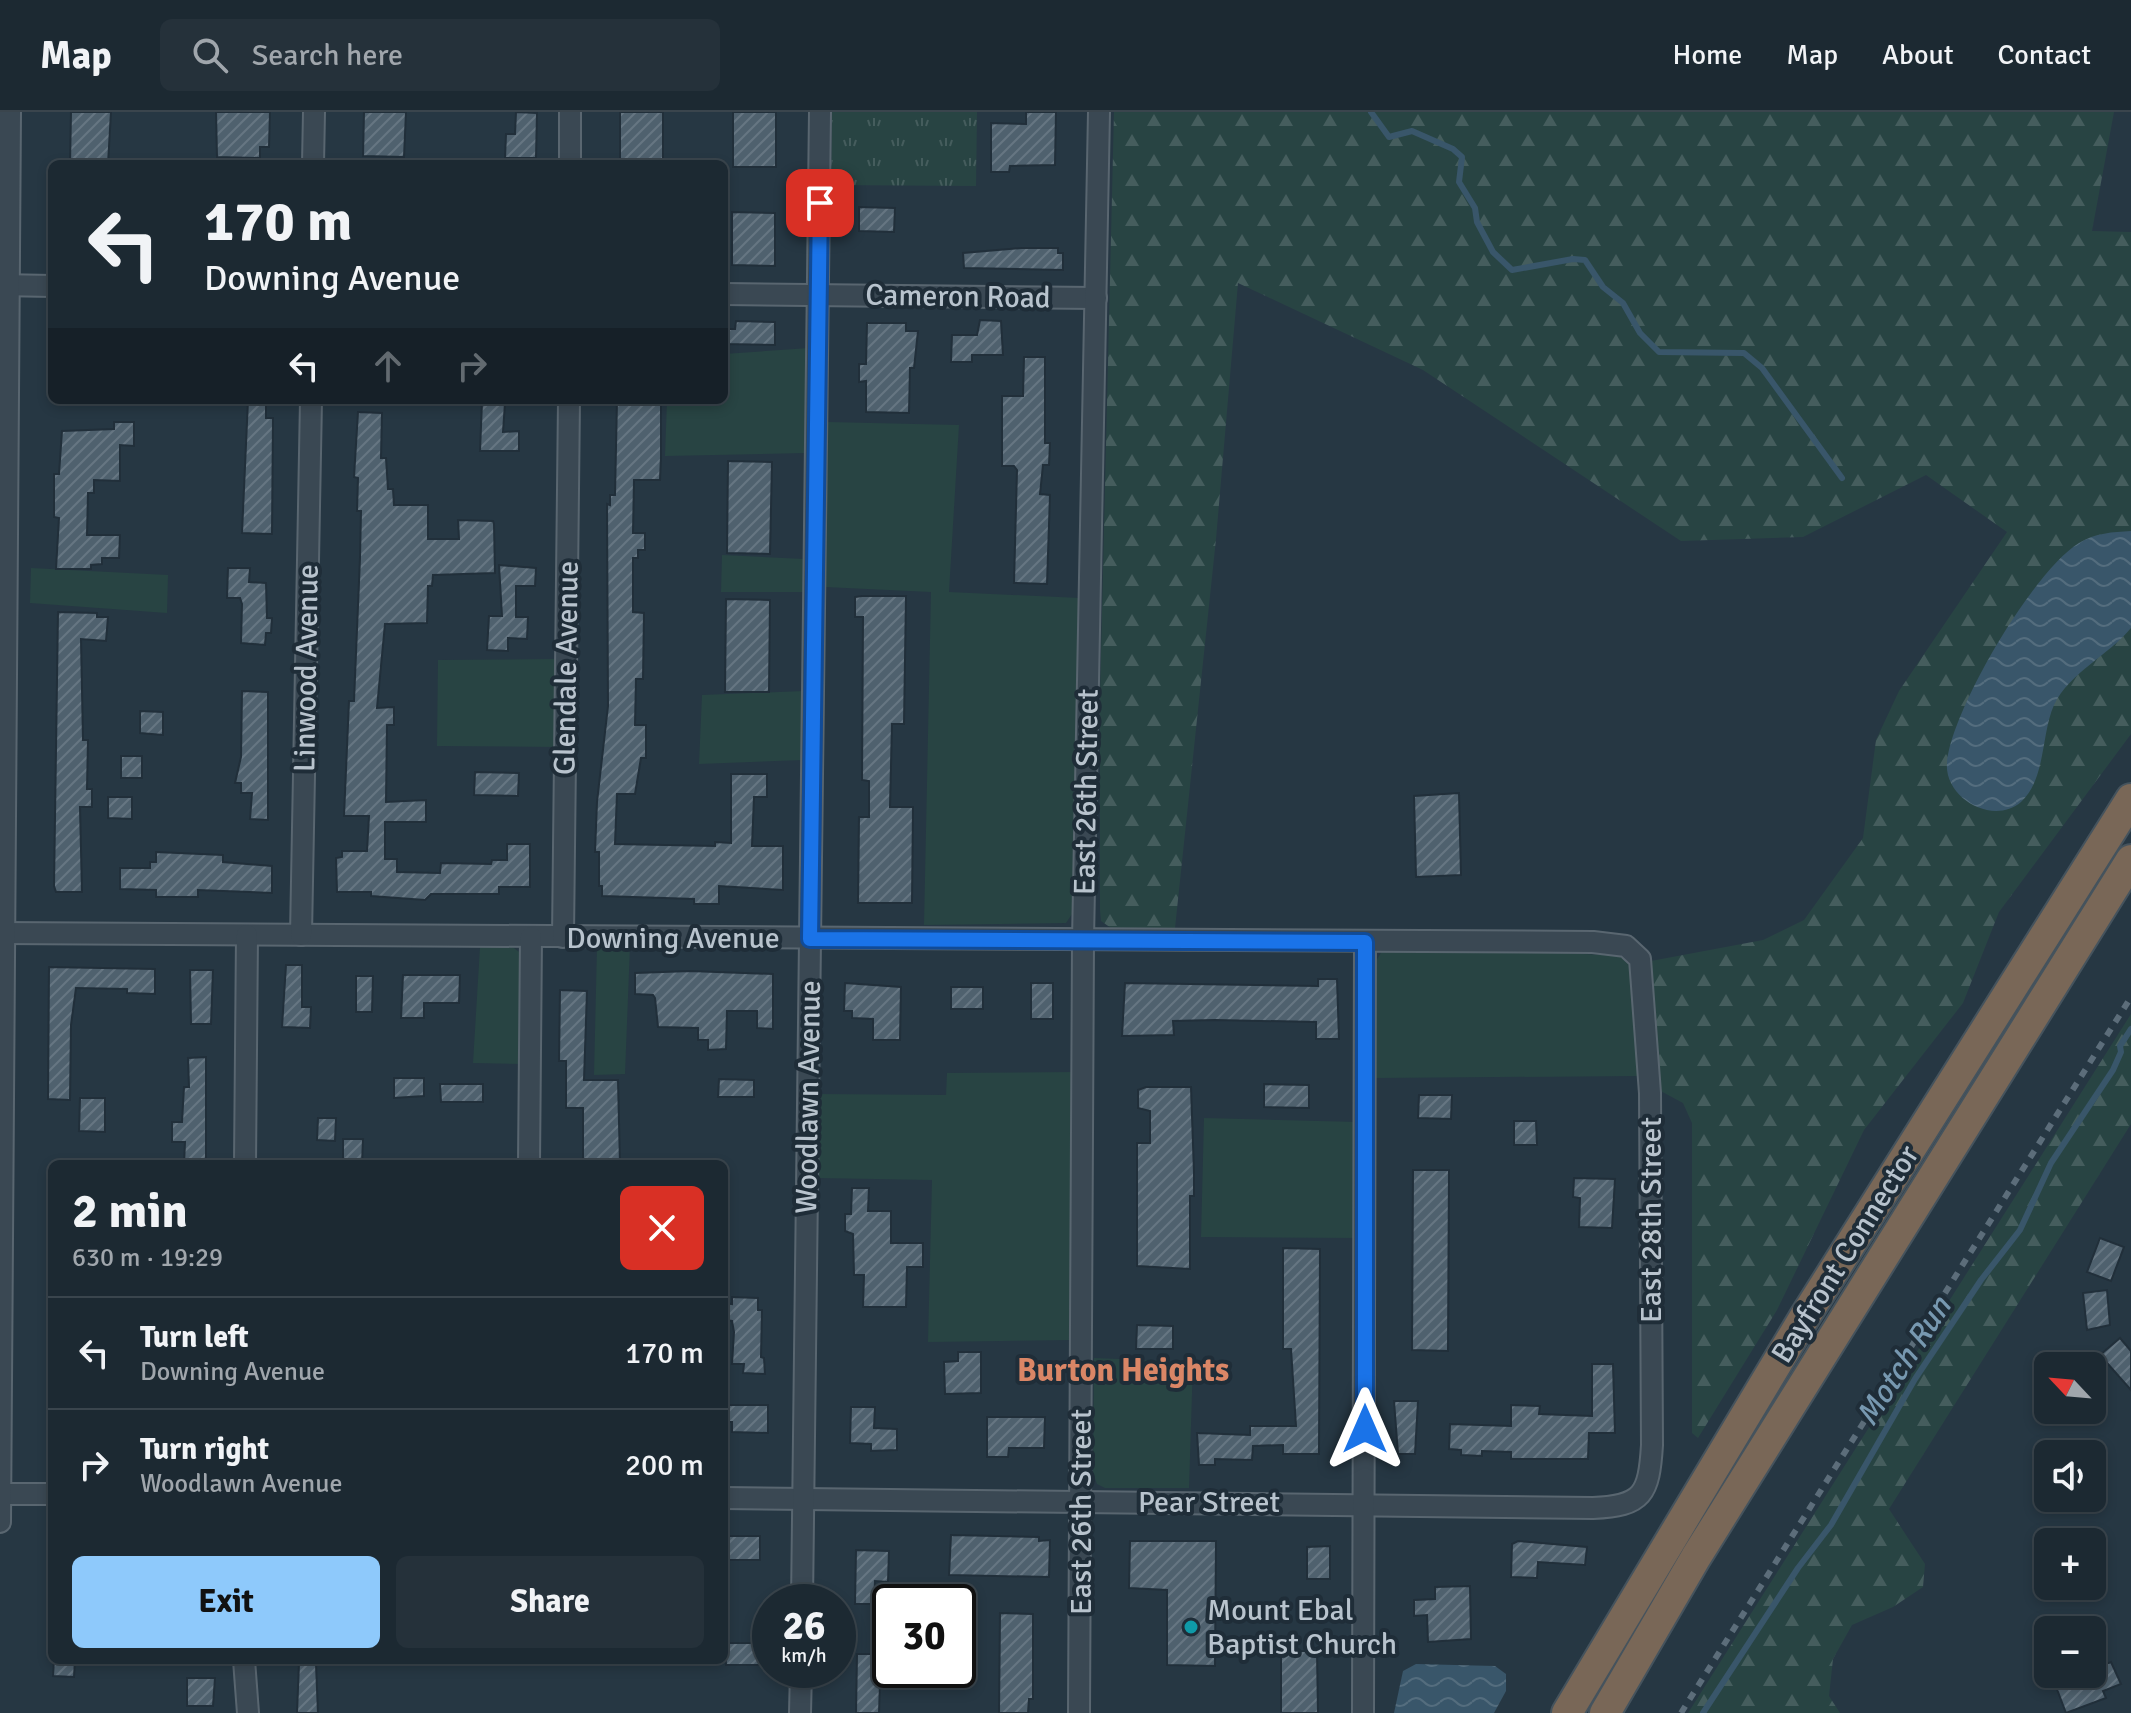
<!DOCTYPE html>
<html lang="en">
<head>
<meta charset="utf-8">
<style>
  body { margin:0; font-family:Signika,sans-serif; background:#25313a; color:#f1f3f6; height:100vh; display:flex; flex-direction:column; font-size:30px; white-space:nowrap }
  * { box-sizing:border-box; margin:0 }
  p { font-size:26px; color:#a0a6ac }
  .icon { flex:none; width:44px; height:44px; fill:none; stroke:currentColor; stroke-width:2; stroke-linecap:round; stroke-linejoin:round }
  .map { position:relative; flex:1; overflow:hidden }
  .sheet { position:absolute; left:48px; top:1048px; width:680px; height:504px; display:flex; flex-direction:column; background:#1c2932; border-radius:12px; box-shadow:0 4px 12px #0003,0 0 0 2px #3a454d }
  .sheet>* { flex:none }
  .guide { position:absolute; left:48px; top:48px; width:680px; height:244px; border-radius:12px; box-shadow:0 4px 12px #0003,0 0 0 2px #3a454d; background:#1c2932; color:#f1f3f6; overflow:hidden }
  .needle { width:52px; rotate:296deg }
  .buttons { position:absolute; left:2034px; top:1240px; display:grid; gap:16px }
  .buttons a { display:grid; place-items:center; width:72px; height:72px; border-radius:12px; background:#1c2932; box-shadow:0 4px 12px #0003,0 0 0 2px #3a454d; font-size:40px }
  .speed { position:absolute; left:752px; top:1472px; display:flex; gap:16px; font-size:40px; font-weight:700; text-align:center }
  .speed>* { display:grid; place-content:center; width:104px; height:104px; border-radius:50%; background:#1c2932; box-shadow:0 4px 12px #0003,0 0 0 2px #3a454d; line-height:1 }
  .speed small { font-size:20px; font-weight:400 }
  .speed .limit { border:4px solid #111; border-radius:12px; background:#fff; color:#111 }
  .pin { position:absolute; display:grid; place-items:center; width:68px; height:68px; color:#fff; margin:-34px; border-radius:16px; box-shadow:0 4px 12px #0006 }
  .me { position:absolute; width:88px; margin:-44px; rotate:0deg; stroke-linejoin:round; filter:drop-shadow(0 0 6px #0008) }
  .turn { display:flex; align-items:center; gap:28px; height:168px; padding:0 24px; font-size:36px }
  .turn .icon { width:104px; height:104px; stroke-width:2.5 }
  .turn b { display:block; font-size:56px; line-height:68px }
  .lanes { display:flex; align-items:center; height:76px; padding:0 24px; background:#0003; justify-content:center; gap:40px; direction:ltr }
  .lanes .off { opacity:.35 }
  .round { display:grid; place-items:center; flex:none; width:84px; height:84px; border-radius:12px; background:#25313a }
  .overview { display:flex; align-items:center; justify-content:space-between; height:136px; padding:0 24px }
  h1 { font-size:48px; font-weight:700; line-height:60px }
  .primary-button { display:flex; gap:16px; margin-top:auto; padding:16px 24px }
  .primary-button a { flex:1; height:92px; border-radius:12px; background:#8ec9fb; color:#111; font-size:32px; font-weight:700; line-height:92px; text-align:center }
  .primary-button a+a { background:#25313a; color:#f1f3f6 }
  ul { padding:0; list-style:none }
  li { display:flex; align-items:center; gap:24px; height:112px; padding:0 24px; border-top:2px solid #3a454d }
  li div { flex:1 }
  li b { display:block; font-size:30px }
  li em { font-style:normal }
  header { display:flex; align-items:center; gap:48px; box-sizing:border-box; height:112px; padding:0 40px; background:#1c2932; border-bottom:2px solid #3a454d }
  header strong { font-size:38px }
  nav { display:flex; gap:44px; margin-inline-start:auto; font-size:28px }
  .search { width:560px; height:72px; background:#25313a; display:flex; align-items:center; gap:20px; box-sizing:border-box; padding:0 28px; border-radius:12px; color:#a0a6ac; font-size:30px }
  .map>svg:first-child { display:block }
  .green { fill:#284443 }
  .forest { fill:url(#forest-firs) }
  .park { fill:url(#park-tufts) }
  .water { fill:url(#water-waves) }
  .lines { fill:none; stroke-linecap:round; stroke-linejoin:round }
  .stream { stroke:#39566a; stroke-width:6 }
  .building { fill:url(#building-hatch); stroke:#212f3a; stroke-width:2 }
  .minor-casing { stroke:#596670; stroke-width:24 }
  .highway-casing { stroke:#45535d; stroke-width:34 }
  .minor { stroke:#3a4853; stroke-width:20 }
  .highway { stroke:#796757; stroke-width:30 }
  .rail { stroke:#5c6d7a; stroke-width:6; stroke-dasharray:8 8; stroke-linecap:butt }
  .route-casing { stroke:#114b97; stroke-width:20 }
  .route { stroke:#1a73e8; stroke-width:14 }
  .culture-dot { fill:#0f9aa8; stroke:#1f2d38; stroke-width:3 }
  .labels { text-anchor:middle; stroke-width:8; stroke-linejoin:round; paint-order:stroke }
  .street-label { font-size:30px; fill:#b8c3cd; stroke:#1f2d38 }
  .poi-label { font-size:30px; fill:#b8c3cd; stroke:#1f2d38; text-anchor:start }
  .water-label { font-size:32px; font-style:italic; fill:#7798b0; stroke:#1f2d38 }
  .neighbourhood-label { font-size:32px; font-weight:bold; fill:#da8666; stroke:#1f2d38 }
</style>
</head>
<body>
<header>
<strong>Map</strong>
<div class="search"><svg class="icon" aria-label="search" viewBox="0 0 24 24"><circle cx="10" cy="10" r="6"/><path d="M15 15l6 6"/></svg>Search here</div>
<nav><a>Home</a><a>Map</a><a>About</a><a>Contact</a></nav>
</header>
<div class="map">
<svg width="2131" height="1601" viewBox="0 0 2131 1601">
  <defs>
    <pattern id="forest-firs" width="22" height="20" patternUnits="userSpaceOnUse" patternTransform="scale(2)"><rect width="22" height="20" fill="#284443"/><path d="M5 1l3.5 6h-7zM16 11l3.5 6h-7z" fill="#455d5d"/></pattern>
    <pattern id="park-tufts" width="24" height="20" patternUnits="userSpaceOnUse" patternTransform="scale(2)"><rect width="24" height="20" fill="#284443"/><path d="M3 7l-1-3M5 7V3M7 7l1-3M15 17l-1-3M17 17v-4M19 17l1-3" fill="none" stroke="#455d5d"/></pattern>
    <pattern id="water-waves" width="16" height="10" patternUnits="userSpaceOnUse" patternTransform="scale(2)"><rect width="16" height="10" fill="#39566a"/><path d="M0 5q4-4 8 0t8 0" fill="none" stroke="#546d7e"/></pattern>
    <pattern id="building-hatch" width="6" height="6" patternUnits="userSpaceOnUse" patternTransform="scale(2)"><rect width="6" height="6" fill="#4f616e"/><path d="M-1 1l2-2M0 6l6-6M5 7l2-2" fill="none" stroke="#667682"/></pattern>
  </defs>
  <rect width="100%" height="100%" fill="#263743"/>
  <!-- green -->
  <g class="green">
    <path d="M809 236 806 341 665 344 667 288H724V242Z"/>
    <path d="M828 310 959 313 949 480 1080 486 1074 799 1066 811 924 813 931 480 825 475Z"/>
    <path d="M722 443 804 447 805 480H721Z"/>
    <path d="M31 456 168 463 167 501 30 491Z"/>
    <path d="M558 547V635L437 634 438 548Z"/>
    <path d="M804 579V648L699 652 702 583Z"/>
    <path d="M511 834 522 842 521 952 473 951 480 835Z"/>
    <path d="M630 834 625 962 594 963 597 835Z"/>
    <path d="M1382 839 1547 840 1622 844 1632 855 1641 964 1376 966V849Z"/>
    <path d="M1075 960 1072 1228 928 1230 932 1068 817 1066 818 982 946 983 947 961Z"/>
    <path d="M1204 1006 1358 1010V1126L1201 1125Z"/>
    <path d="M1094 1246 1193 1250 1189 1376H1105L1097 1372 1093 1361Z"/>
  </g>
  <!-- forest -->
  <g class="forest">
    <path d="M1114 0H2114L2092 119 2131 120V622L1999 800 1963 891 1864 1018 1777 1198 1698 1326 1692 1321V1011L1683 991 1657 977 1651 849 1763 828 1804 808 1863 726 1876 628 1899 579 2007 420 1926 363 1803 425 1681 429 1423 258 1238 171 1216 427 1175 816H1111L1101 809 1100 798V585Z"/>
    <path d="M2131 902V1012L1889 1397 1925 1452 1923 1475 1893 1495 1852 1513 1833 1547 1829 1584 1840 1601H1688Z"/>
  </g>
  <!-- park -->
  <path class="park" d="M832 0H977L976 74 831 73Z"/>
  <!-- water -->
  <g class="water">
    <path d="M2131 419V516C2108 544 2070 560 2054 593 2041 622 2046 667 2021 690 1993 714 1944 686 1947 651 1951 599 2033 459 2079 431 2095 421 2113 420 2131 419Z"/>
    <path d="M1416 1552 1495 1554 1506 1562V1579L1494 1601H1394L1403 1559Z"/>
  </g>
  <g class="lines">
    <!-- stream -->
    <g class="stream">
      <path d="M1371 0 1389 25 1412 19 1453 37 1462 45 1459 70 1475 96 1477 110 1493 140 1512 158 1573 147 1585 148 1603 175 1623 191 1640 221 1659 240 1744 241 1762 256 1842 366"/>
      <path d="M1703 1601 1798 1456 1831 1413 1915 1267 1981 1168 2020 1118 2051 1051 2113 958 2121 940 2120 934 2131 917"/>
    </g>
  </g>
  <!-- building -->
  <g class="building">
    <path d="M71 0H111L108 52H70Z"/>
    <path d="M216 0H270L269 35H260V46L217 45Z"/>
    <path d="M364 0H406L404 45 363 44Z"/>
    <path d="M516 0 537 1 536 46H505L506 22H515Z"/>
    <path d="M620 0H663V48L620 47Z"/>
    <rect x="733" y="0" width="43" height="55"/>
    <path d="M1026 0H1056L1055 53 1010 54 1009 60H991V11L1026 12Z"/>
    <path d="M859 95 895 96 894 120 859 119Z"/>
    <path d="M732 100 775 101V154L732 153Z"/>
    <path d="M1022 136H1058V141H1063V158L964 156 963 141Z"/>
    <path d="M980 208 1001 209 1003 243H972V250H951L952 223H977Z"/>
    <path d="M736 209 775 210V233L724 232V217H735Z"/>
    <path d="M867 211H906V219H918L914 256H910L909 301 866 300V269L859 270V252H866Z"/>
    <path d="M1024 245H1045V331H1050L1049 353H1043L1040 382 1050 383 1047 472 1014 471 1017 358 1014 354H1002V284H1023Z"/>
    <path d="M248 288H266V306H273L272 422 242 421Z"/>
    <path d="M617 288H661V345L660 368H634L633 421H645V438H638V446H633V500L644 501 643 567H636L635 613H646V646H641L635 682H617L615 732 715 734V730L731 731V662H767V685H754L752 734H783V778L719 774V792H694V787L602 784V774H599V740H595L597 690 608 594 607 392 610 393V383H615Z"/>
    <path d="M482 290 505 291 503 320 519 319V339H480Z"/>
    <path d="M358 300 382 301 381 346H386L388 377H393L394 393H428V427H459L458 408 493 409 494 412 495 461 433 463 432 474H428L427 511 385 512 377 596 394 595V613H387L386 690 426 688V710H385V747H397V760L440 761 441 751 491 752 492 748H507V732H530V775H499V782H431L425 788 371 784V780H337L336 746 342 745V739H367L369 704H344L349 589H354L360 446 361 399H357L358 366 354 365Z"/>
    <path d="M114 310H134V334L120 333V369L94 368V381H88L87 423H120L119 446H102V452L91 453V457H56L59 406 54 405V362H59L62 319 114 317Z"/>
    <path d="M728 349 772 350 770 442 727 441Z"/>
    <path d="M499 453 536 456 535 474H516V505H528L527 527 508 526V539L487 538 489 504H502Z"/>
    <path d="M228 456H250L249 470 266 471 267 506H272L271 521H266L265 533 241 531 242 492 240 486H227Z"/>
    <path d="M862 484H906L904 612H892L890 695H913L912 791H858L859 705H869V669L862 668 863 505H855V485Z"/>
    <path d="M726 487 770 488 769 580H725Z"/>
    <path d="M58 500 97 501V505H108L106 529 81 527 83 628H88L87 677H92V695H80L82 780H56L54 774Z"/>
    <path d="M242 579 268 580V708L250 707 252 681H241V671H235L241 645Z"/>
    <path d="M140 599 163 600V623L140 621Z"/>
    <rect x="121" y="644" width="21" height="22"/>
    <path d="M475 660 519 661 518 684 474 683Z"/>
    <path d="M1459 681 1461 763 1416 765 1414 684Z"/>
    <path d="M108 685H132V707L108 706Z"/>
    <path d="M156 740 223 743V750L272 754V781L198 778V785H156V778L120 777V756H150V750H156Z"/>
    <path d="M286 853H302V895H311L310 916 282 915Z"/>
    <path d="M49 855 155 857V882L127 881V877L76 876 71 913 70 988 48 987Z"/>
    <path d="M190 858H213L211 912H191Z"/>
    <path d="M690 859 773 862V917L757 916V899H727L726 937 708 938V928H698V916L658 915 655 886 653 883 635 882V861Z"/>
    <path d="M403 863H460L459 891H424V906H401Z"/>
    <path d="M356 864H373L372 900H356Z"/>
    <path d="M1318 867H1337L1339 927H1316V910L1215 908 1173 909 1174 923 1122 924 1125 871 1318 874Z"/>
    <path d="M845 871 901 875 900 928H873V907L852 906V899H844Z"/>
    <rect x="1031" y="871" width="22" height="36"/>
    <rect x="951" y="875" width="32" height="22"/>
    <path d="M560 878 587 879 584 968H618L620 1052H583V996H566V949H559Z"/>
    <path d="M206 945V1052H184L185 1030H172V1010H182L184 975H189L188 946Z"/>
    <path d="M394 966H424V984L394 986Z"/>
    <path d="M719 967 754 968V985H718Z"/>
    <path d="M440 972H483V990H441Z"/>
    <path d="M1264 972 1309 973V996L1264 995Z"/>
    <path d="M1146 975H1191L1194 1061V1084H1190V1157L1137 1154V1031H1150V999L1138 996V978Z"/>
    <path d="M1419 983H1452L1451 1007 1418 1006Z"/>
    <path d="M80 986H105V1020L79 1019Z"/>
    <path d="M318 1006H336L335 1029 317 1028Z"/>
    <path d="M1514 1009H1536L1537 1033H1514Z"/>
    <path d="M343 1027H363L362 1052H343Z"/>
    <path d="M1413 1058H1449L1448 1239 1412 1238Z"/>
    <path d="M1574 1066 1615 1067 1612 1116 1579 1115 1580 1086 1573 1085Z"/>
    <path d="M852 1076H869L868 1099H891V1131H923V1155H907L906 1195H863L864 1163H854L853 1122 845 1119V1102H851Z"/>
    <path d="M2100 1126 2124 1135 2111 1169 2087 1160Z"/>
    <path d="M1283 1136 1320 1137 1319 1342H1283V1333L1253 1334 1252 1348 1215 1347V1353H1199L1197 1321 1250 1323V1314H1296L1291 1237H1283Z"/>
    <path d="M2107 1178 2110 1213 2087 1218 2083 1181Z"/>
    <path d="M732 1185 758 1186V1198H762L761 1245 764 1246 765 1262 743 1261 744 1252H732L734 1220 732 1209 724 1208V1191L732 1192Z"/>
    <path d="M1137 1213 1173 1214V1237H1136Z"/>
    <path d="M2120 1226 2131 1239V1278L2100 1243Z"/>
    <path d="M958 1240H981V1281L945 1282 944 1250 958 1249Z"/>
    <path d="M1592 1252H1613L1615 1321H1589L1588 1347H1511V1340L1482 1339V1344L1461 1343V1338L1449 1337 1450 1312 1511 1314V1293L1540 1294 1539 1302 1592 1304Z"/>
    <path d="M1394 1289H1418L1415 1342H1398Z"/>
    <path d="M724 1293H768V1321L732 1320V1310H724Z"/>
    <path d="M851 1295H875L874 1316 897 1317V1338L871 1339V1332L850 1331Z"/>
    <path d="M987 1305H1045L1044 1336H1009L1008 1345H987Z"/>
    <path d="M951 1423 1039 1425V1429L1050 1428 1049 1465 949 1463Z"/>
    <rect x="724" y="1424" width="36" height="24"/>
    <path d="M1130 1429H1216L1215 1554 1167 1553V1478L1129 1476Z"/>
    <path d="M1518 1429 1587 1435 1585 1453 1538 1450 1537 1466 1511 1465 1512 1432Z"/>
    <path d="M1330 1434V1467H1307V1435Z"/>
    <path d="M856 1438 889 1439 888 1470 875 1469 874 1492H855Z"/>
    <path d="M1470 1474 1471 1527 1428 1530 1427 1503 1414 1504V1488L1435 1487V1475Z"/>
    <path d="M1000 1501 1033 1502V1587H1029L1028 1601H999Z"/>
    <path d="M725 1531H761V1553H726Z"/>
    <path d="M1281 1539H1317L1318 1601H1281Z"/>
    <path d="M857 1542H881L879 1601H856Z"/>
    <path d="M54 1548H75L74 1565 53 1564Z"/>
    <path d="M2111 1550 2121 1572 2103 1579 2106 1586 2066 1601 2055 1572 2078 1562H2092V1558Z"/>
    <path d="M299 1551 316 1552 318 1601H297Z"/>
    <path d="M187 1566H215L213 1594H187Z"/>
  </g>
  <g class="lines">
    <!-- minor casing -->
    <g class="minor-casing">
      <g id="minor">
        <path d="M313 52 314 0"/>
        <path d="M570 52V0"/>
        <path d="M0 173 52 174"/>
        <path d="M724 182 1096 186"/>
        <path d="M0 821 1593 830 1626 834 1640 847 1650 981 1652 1333C1649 1382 1643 1394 1593 1396L724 1386"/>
        <path d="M301 823 311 288"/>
        <path d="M563 825 569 288"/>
        <path d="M245 1052 247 823"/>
        <path d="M529 1052 531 825"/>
        <path d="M0 1382H52"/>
        <path d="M0 1410 10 0"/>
        <path d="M802 1490 820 0"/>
        <path d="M244 1548 248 1601"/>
        <path d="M800 1601 801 1558"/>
        <path d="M1079 1601 1083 828 1099 0"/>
        <path d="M1363 1601 1365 830"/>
      </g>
    </g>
    <!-- highway casing -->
    <g class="highway-casing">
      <g id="highway">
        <path d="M1567 1601 1804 1206 2131 687"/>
        <path d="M1605 1601 1696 1445 2131 748"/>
      </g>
    </g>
    <!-- minor -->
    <use href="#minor" class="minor"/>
    <!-- highway -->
    <use href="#highway" class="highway"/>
    <!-- rail -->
    <path class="rail" d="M1681 1601 2131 885"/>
  </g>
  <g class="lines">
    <!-- route casing -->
    <g class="route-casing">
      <path id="route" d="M820 91 810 827 1365 830V1317"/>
    </g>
    <!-- route -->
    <use href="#route" class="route"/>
  </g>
  <!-- markers -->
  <circle class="culture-dot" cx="1191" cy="1515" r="8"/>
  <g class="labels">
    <!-- street labels -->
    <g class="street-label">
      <text transform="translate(958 184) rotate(1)" y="10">Cameron Road</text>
      <text transform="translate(306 556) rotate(-89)" y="10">Linwood Avenue</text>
      <text transform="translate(566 556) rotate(-89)" y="10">Glendale Avenue</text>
      <text transform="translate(1086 680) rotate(-89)" y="10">East 26th Street</text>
      <text x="673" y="836">Downing Avenue</text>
      <text transform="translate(808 985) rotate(-89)" y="10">Woodlawn Avenue</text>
      <text transform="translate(1651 1108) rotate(-90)" y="10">East 28th Street</text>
      <text transform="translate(1845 1142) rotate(-58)" y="10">Bayfront Connector</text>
      <text x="1209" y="1400">Pear Street</text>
      <text transform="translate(1081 1400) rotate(-90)" y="10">East 26th Street</text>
    </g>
    <!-- poi labels -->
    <g class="poi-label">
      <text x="1207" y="1508">Mount Ebal<tspan x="1207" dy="34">Baptist Church</tspan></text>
    </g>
    <!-- water labels -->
    <g class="water-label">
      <text transform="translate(1903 1249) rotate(-57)" y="11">Motch Run</text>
    </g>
    <!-- neighbourhood labels -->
    <g class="neighbourhood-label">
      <text x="1123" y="1269">Burton Heights</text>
    </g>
  </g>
</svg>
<div class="buttons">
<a><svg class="needle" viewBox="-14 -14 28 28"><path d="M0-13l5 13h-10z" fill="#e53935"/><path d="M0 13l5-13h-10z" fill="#a0a6ac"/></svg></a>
<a><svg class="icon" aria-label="sound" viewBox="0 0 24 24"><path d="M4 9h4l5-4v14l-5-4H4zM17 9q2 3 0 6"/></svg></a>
<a>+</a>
<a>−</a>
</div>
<div class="speed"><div>26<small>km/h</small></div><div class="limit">30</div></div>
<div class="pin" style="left:820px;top:91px;background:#d93025"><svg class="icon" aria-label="arrive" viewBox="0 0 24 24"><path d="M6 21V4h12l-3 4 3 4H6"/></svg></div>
<svg class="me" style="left:1365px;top:1317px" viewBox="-20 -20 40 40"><path d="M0-17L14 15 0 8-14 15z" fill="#1a73e8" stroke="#fff" stroke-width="4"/></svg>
<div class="guide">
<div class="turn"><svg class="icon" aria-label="left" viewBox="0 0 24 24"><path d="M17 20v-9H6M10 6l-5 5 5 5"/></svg><div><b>170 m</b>Downing Avenue</div></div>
<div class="lanes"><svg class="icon" aria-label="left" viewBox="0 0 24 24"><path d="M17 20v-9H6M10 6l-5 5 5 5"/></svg><svg class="icon off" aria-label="ahead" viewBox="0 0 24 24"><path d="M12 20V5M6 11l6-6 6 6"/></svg><svg class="icon off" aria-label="right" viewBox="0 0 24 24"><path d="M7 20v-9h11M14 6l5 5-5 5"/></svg></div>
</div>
<section class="sheet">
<div class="overview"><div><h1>2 min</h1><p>630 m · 19:29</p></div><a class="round" style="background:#d93025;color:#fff"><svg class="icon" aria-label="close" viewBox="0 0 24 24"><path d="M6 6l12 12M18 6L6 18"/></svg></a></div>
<ul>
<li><svg class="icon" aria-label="left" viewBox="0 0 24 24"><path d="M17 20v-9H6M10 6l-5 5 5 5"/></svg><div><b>Turn left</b><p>Downing Avenue</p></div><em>170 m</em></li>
<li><svg class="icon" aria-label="right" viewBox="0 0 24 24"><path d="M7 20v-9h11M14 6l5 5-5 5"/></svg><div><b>Turn right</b><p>Woodlawn Avenue</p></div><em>200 m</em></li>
</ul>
<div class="primary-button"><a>Exit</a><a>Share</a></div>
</section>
</div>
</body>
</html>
